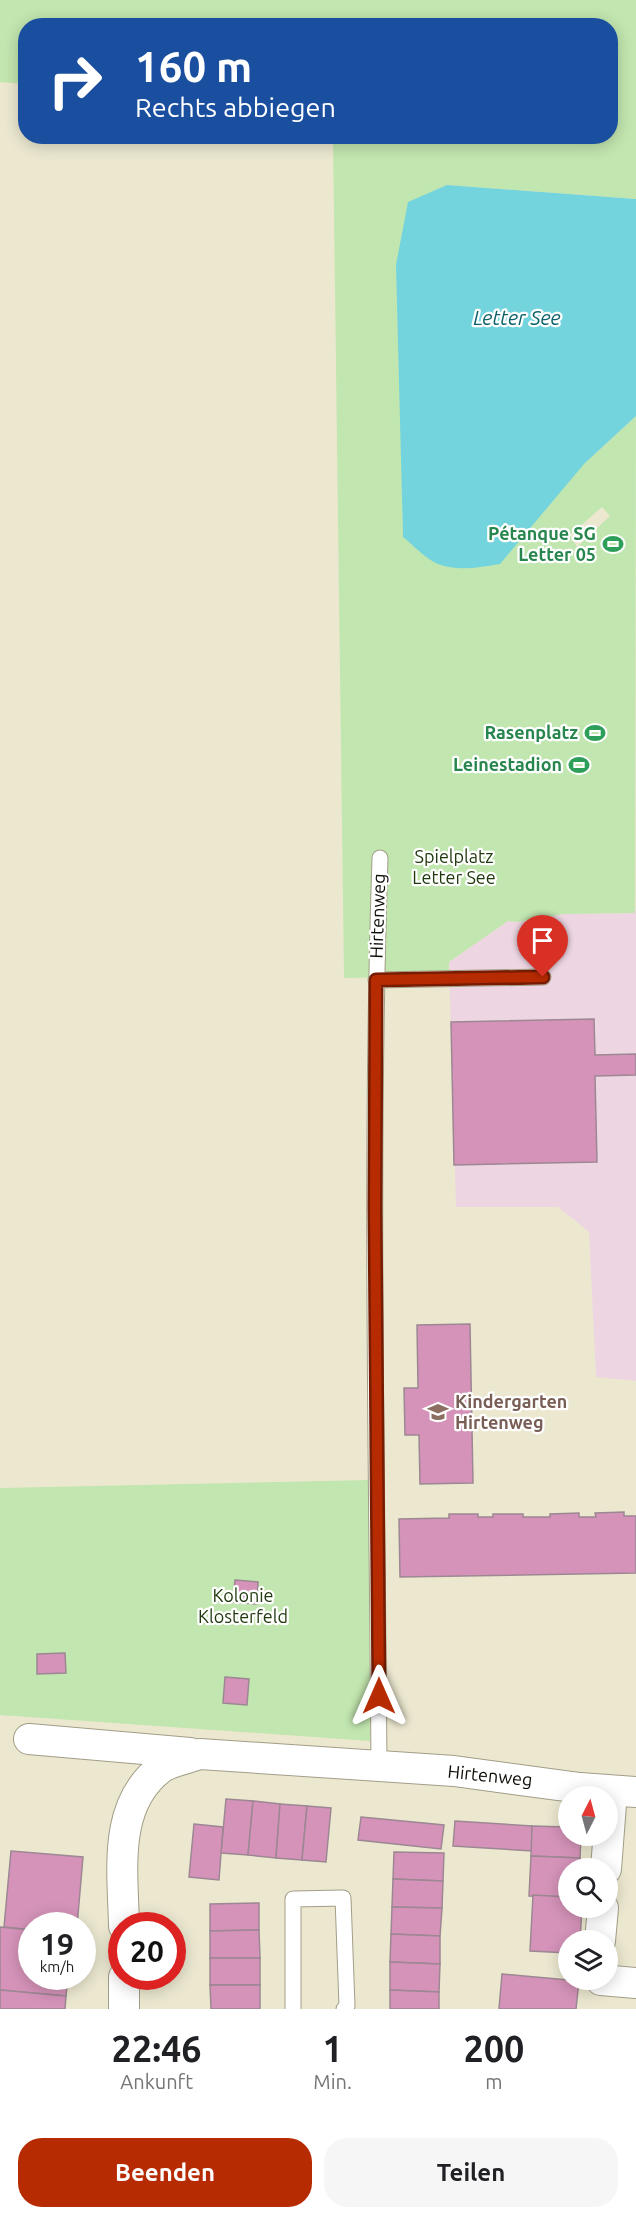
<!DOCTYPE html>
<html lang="de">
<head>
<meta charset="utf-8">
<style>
  body { margin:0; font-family:Ubuntu,sans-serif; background:#f6f6f6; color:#202124; height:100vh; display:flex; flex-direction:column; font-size:22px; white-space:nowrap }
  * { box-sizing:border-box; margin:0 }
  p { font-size:20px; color:#757577 }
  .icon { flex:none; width:33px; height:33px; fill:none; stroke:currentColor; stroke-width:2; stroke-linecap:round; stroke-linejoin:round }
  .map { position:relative; height:2009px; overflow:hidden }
  .details { display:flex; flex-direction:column; background:#fff; flex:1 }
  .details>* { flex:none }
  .top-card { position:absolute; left:18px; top:18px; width:600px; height:126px; border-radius:24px; box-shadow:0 3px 15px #0003; background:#1a4fa0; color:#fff; overflow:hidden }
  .needle { width:39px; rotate:6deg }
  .controls { position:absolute; left:558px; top:1786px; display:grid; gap:12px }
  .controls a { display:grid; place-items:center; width:60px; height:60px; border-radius:50%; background:#fff; box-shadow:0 3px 15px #0003; font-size:30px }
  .speed { position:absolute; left:18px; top:1912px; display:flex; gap:12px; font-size:30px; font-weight:700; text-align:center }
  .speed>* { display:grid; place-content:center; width:78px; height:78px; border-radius:50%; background:#fff; box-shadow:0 3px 15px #0003; line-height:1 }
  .speed small { font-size:15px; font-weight:400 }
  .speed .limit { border:9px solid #d22; background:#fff; color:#111 }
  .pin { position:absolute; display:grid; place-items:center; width:51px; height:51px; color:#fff; margin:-62px -26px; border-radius:50% 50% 50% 0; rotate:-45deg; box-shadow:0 0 6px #0007 }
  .pin .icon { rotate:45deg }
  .me { position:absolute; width:66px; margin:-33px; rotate:0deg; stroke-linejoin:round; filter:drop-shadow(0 0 4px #0008) }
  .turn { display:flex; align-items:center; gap:21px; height:126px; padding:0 18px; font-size:27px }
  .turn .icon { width:78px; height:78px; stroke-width:2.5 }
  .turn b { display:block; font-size:42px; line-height:51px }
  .eta { display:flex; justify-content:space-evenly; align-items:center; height:102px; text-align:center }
  .eta b { font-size:36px; font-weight:600; line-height:42px }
  .action { display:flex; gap:12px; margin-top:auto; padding:12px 18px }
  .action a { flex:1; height:69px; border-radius:24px; background:#b62b01; color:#fff; font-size:24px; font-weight:600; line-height:69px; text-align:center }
  .action a+a { background:#f6f6f6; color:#202124 }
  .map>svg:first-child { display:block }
  .education { fill:#edd6e2 }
  .green { fill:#c2e6af; fill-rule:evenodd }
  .water { fill:#73d4dd }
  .building { fill:#d593b9; stroke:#9d8793; stroke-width:1.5 }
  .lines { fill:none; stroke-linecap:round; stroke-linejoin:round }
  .service-casing { stroke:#a29d87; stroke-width:17 }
  .minor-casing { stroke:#a29d87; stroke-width:32 }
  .service { stroke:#fff; stroke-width:15 }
  .minor { stroke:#fff; stroke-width:30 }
  .route-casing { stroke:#761c01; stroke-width:15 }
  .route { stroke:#b62b01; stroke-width:10 }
  .labels { text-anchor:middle; stroke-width:4.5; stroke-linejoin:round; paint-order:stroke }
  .leisure-label { font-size:18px; font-weight:bold; fill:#27864d; stroke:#fff; text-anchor:end }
  .park-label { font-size:18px; fill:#1f380d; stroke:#fff }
  .street-label { font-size:18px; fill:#0e0c05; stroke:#fff }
  .education-label { font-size:18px; font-weight:bold; fill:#785e54; stroke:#fff; text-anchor:start }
  .water-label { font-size:20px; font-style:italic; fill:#0d6168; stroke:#fff }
</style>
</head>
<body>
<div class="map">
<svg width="636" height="2009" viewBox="0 0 636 2009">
  <rect width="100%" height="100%" fill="#ece8d0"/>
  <!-- education -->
  <path class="education" d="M636 909V1381L596 1377 589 1232 558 1207H456L449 962 508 921 517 922 564 914 634 913Z"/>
  <!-- green -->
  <g class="green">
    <path d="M0 0H636V199L447 185 401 438 403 537 584 464 636 416 635 913 564 914 517 922 508 921 449 962V976L344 978 333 137 610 136V26H26L25 84 0 82ZM602 507 610 516 577 547 570 535Z"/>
    <path d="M369 1480 370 1741 0 1715V1488Z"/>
  </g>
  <!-- water -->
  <path class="water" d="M447 185 636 199V416L584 464 500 564C481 567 458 572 438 564 426 559 414 546 403 537L396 265 408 202Z"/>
  <!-- building -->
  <g class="building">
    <path d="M594 1019 595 1055 636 1054V1075L595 1076 597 1162 454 1165 451 1022Z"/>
    <path d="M470 1324 473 1483 420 1484 419 1435H405L404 1388H418L417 1325Z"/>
    <path d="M624 1512V1516H636V1573L400 1577 399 1519 449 1518V1514H478V1517H493V1514H523V1517H550V1514L579 1513V1517H596L595 1513Z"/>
    <path d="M235 1580 258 1582 257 1604 233 1602Z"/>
    <path d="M65 1653 66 1673 37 1674V1654Z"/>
    <path d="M225 1677 249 1679 247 1705 223 1703Z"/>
    <path d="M226 1799 253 1801 248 1855 221 1853Z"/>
    <path d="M253 1801 280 1804 276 1858 248 1855Z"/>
    <path d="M280 1804 307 1806 302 1860 276 1858Z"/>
    <path d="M307 1806 331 1808 326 1862 302 1860Z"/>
    <path d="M361 1817 444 1825 441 1849 358 1840Z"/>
    <path d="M455 1821 532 1826V1851L453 1846Z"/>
    <path d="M194 1824 223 1827 219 1880 189 1877Z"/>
    <path d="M532 1826 568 1827V1836H581L580 1858 531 1856Z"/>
    <path d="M11 1851 83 1857 77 1926H32V1930L4 1927Z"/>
    <path d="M394 1852 444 1853 443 1881 393 1879Z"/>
    <path d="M531 1856 580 1858V1869H568V1897L529 1896Z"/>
    <path d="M393 1879 443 1881 442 1908 392 1907Z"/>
    <path d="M533 1895 568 1897V1908H582L580 1941H568V1953L530 1951Z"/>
    <path d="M259 1903V1930L210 1931V1904Z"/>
    <path d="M392 1907 442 1908 440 1936 391 1934Z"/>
    <path d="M0 1927 32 1930V1977H68L66 1996 0 1990Z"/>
    <path d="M259 1930 260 1958H210V1931Z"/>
    <path d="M391 1934 440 1936V1964L390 1962Z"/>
    <rect x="210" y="1958" width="50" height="27"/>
    <path d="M390 1962 440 1964 439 1992 390 1990Z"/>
    <path d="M502 1974 579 1981 576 2009H499Z"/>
    <path d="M210 1985H260V2009H211Z"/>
    <path d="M0 1990 66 1996 65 2009H0Z"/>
    <path d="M390 1990 439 1992V2009H390Z"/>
  </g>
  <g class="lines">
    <!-- service casing -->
    <g class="service-casing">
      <g id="service">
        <path d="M376 980 543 977"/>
        <path d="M379 1766C377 1463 370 1160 380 858"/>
        <path d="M293 2009V1899L343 1898 347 2006 344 2009"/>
      </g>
    </g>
    <!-- minor casing -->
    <g class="minor-casing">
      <g id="minor">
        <path d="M29 1739 190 1753"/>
        <path d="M606 1869 612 1791"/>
        <path d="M124 1926C123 1872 112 1805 161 1768 171 1761 189 1758 200 1754L454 1771 580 1788 636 1792"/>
        <path d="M600 1941 603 1908"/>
        <path d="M124 1977V2009"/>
        <path d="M601 1980 636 1983"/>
      </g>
    </g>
    <!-- service -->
    <use href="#service" class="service"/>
    <!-- minor -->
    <use href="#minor" class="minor"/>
  </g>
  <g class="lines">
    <!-- route casing -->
    <g class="route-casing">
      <path id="route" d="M379 1696 375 1208 376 980 543 977"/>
    </g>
    <!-- route -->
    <use href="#route" class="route"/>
  </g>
  <!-- icons -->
  <defs>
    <g id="stadium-bare" transform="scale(1.62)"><path d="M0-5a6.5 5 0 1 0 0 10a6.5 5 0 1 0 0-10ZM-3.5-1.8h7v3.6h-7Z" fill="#2e9e5b" stroke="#fff" stroke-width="2.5" paint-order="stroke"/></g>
    <g id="school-bare" transform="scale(1.62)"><path d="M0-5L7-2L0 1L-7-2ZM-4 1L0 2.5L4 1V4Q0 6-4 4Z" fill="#8d6e63" stroke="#fff" stroke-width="2.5" paint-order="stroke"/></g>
  </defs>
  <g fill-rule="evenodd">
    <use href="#stadium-bare" x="613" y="544"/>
    <use href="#stadium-bare" x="595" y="733"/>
    <use href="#stadium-bare" x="579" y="765"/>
    <use href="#school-bare" x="438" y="1412"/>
  </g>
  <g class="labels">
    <!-- leisure labels -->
    <g class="leisure-label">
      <text x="596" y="540">Pétanque SG<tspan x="596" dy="21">Letter 05</tspan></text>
      <text x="578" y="739">Rasenplatz</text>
      <text x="562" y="771">Leinestadion</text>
    </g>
    <!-- park labels -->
    <g class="park-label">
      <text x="454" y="863">Spielplatz<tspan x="454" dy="21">Letter See</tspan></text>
      <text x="243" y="1602">Kolonie<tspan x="243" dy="21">Klosterfeld</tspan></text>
    </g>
    <!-- street labels -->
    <g class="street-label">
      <text transform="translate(378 916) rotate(-88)" y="6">Hirtenweg</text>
      <text transform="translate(490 1776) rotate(6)" y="6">Hirtenweg</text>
    </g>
    <!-- education labels -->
    <g class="education-label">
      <text x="455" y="1408">Kindergarten<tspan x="455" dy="21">Hirtenweg</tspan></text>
    </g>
    <!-- water labels -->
    <g class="water-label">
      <text x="517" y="325">Letter See</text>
    </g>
  </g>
</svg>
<div class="controls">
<a><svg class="needle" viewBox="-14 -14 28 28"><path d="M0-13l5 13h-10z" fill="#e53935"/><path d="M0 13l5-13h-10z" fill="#757577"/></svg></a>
<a><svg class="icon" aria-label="search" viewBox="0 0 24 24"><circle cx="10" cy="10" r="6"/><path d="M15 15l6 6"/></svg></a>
<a><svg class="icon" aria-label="layers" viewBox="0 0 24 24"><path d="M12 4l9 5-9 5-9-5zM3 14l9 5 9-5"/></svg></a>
</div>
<div class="speed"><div>19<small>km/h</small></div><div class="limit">20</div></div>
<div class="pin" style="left:543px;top:977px;background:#d93025"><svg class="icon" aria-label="arrive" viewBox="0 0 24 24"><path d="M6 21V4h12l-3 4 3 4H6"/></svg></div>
<svg class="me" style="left:379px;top:1696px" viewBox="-20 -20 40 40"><path d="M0-17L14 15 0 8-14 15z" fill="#b62b01" stroke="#fff" stroke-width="4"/></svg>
<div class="top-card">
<div class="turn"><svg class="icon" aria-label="right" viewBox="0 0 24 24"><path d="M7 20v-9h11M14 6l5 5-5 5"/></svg><div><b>160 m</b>Rechts abbiegen</div></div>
</div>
</div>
<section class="details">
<div class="eta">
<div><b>22:46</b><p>Ankunft</p></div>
<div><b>1</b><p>Min.</p></div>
<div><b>200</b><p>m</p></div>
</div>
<div class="action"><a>Beenden</a><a>Teilen</a></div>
</section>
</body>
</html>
